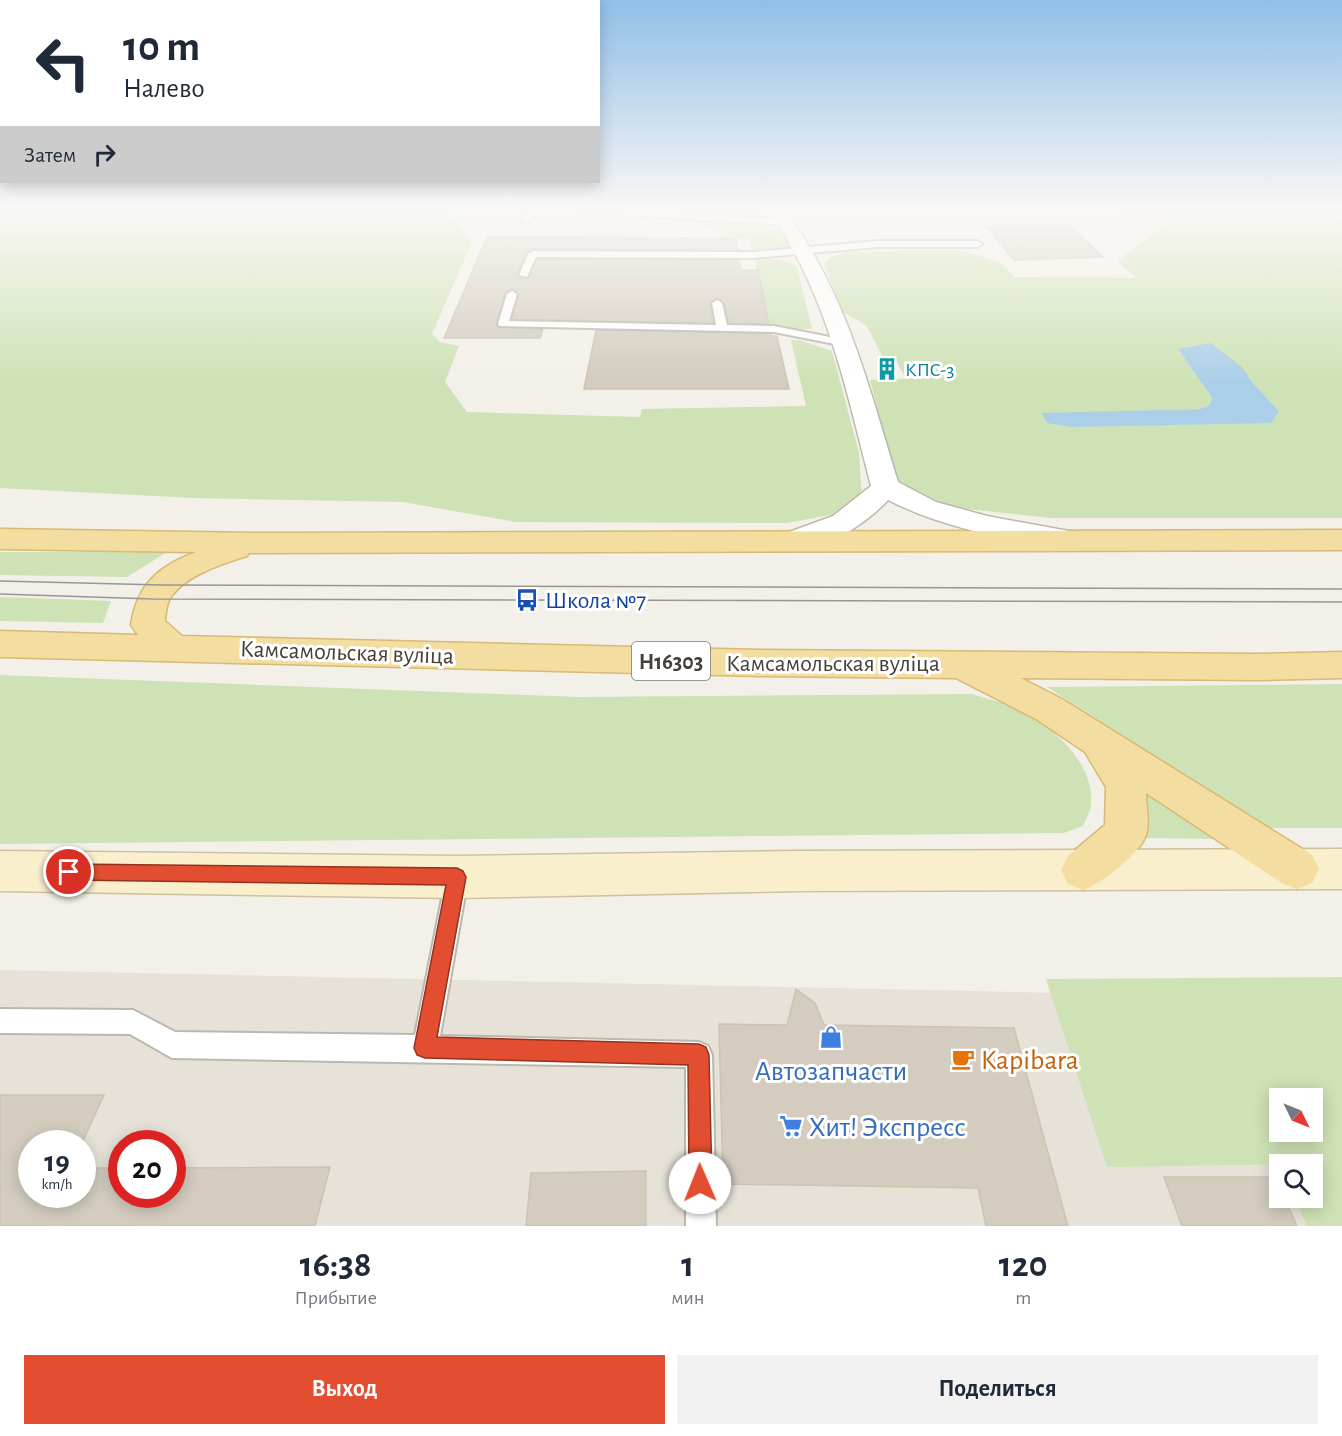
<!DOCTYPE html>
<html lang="ru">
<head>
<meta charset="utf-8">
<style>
  body { margin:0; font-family:"Alegreya Sans",sans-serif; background:#f2f2f3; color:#1f2937; height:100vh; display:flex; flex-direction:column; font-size:22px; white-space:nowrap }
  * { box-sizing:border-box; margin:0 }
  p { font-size:20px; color:#747a83 }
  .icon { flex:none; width:33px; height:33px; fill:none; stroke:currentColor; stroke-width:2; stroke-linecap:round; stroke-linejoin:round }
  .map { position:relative; height:1226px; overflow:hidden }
  .panel { display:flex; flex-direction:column; background:#fff; flex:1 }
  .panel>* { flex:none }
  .hud { position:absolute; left:0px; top:0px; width:600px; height:183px; box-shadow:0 3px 15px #0003; background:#fff; color:#1f2937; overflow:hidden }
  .needle { width:39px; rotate:133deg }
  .fabs { position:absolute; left:1269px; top:1088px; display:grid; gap:12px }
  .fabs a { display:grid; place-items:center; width:54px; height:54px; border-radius:0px; background:#fff; box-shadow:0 3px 15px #0003; font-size:30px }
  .speed { position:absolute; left:18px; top:1130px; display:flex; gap:12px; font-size:30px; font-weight:700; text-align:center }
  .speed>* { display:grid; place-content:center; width:78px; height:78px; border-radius:50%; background:#fff; box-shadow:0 3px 15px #0003; line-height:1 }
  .speed small { font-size:15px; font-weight:400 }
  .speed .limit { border:9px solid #d22; background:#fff; color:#111 }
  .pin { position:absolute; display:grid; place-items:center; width:51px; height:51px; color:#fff; margin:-26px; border:3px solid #fff; border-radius:50%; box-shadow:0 2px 6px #0007 }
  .me { position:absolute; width:66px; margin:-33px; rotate:359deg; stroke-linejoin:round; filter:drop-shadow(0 0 4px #0008) }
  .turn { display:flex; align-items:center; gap:21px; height:126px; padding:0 24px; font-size:27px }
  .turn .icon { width:78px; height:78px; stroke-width:2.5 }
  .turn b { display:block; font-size:42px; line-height:51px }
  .then { display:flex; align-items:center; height:57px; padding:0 24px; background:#0003; gap:12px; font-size:22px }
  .eta { display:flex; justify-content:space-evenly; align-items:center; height:102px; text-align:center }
  .eta b { font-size:36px; font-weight:700; line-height:42px }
  .cta { display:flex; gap:12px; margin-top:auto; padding:12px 24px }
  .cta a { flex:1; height:69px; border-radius:0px; background:#e34d30; color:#fff; font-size:24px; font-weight:700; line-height:69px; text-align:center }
  .cta a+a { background:#f2f2f3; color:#1f2937 }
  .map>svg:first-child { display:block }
  .residential { fill:#e6e2d8; fill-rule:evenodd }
  .green { fill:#cee2b6; fill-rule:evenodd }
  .water { fill:#accfe9 }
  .building { fill:#d3ccbf; stroke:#cdc3b3; stroke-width:1.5 }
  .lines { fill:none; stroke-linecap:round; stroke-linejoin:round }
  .lane-casing { stroke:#bdb7ac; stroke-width:4 }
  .street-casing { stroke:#bdb7ac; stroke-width:3 }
  .secondary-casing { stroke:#cdc29d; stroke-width:3 }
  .primary-casing { stroke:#d7ba73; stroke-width:3 }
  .lane { fill:#fff; fill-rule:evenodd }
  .street { fill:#fff; fill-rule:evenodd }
  .secondary { fill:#f9efcd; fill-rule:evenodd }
  .primary { fill:#f3dda1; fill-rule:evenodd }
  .tram { stroke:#979797; stroke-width:1.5 }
  .route { fill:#e34d30; stroke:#94321f; stroke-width:1.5 }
  .labels { text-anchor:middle; stroke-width:6; stroke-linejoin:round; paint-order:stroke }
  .far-culture-label { font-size:20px; fill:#0d838f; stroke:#fff; text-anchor:start }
  .shield { fill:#fff; stroke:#7d7974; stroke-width:1.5 }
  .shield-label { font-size:22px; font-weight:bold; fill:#454038 }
  .transit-label { font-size:24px; fill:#164399; stroke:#fff; text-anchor:start }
  .street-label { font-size:24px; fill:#454038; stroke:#fff }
  .near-food-label { font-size:28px; fill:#c56008; stroke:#fff; text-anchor:start }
  .near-shop-label { font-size:28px; fill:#366cbe; stroke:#fff }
</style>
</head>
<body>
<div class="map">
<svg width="1342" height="1226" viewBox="0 0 1342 1226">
  <rect width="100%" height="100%" fill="#f3f0e9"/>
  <!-- residential -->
  <path class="residential" d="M0 970 1299 998 1342 1226H0ZM1280 1098H1312V1131H1280ZM32 1143H82V1194H32ZM122 1143H172V1194H122ZM1280 1164H1312V1197H1280Z"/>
  <!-- green -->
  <g class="green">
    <path d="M0 210H446L472 242 432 334 440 342 459 346 445 382 467 412 640 417 642 409 806 406 791 340H799L832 351 859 453 862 498 830 515 787 523 515 522 403 502 194 498 0 488Z"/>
    <path d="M678 210H759L762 212 761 216 754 218 684 213Z"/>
    <path d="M1093 210H1342V518H1051L949 507 898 488 870 380 906 379 895 359H884L866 325 843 312 824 264 831 257 846 252 960 250 1002 263 1014 277 1137 278 1117 261 1168 223ZM1178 349 1242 368 1252 382 1279 411 1270 423 1042 414 1199 409 1210 406 1212 398Z"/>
    <path d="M682 217 772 227 778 230 791 247 781 251H752L749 238H736Z"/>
    <path d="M754 258 780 259 797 266 812 329H782L770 325Z"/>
    <path d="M0 552H167L127 577 0 575Z"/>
    <path d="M0 597 111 601 103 623 0 621Z"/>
    <path d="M0 675 579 697 972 694C987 699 1002 702 1016 708 1051 724 1095 763 1091 804 1091 811 1086 819 1083 826L1064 833 0 844Z"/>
    <path d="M1342 684V828H1268L1047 687Z"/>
    <path d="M1142 788 1218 839 1146 838 1149 812Z"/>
    <path d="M1342 977V1226H1307L1294 1197H1312V1164L1107 1167 1046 979ZM1280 1098H1312V1131H1280Z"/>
  </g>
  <!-- water -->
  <path class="water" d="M1211 343 1243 368 1252 382 1279 411 1271 423 1072 427 1047 423 1041 413 1199 409 1209 406 1212 398 1178 349Z"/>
  <!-- building -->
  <g class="building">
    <path d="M986 226H1071L1103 257 1014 260Z"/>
    <path d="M487 237 736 238 738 250 533 249 526 253 517 276 528 279 537 259 739 260 741 270H758L769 324 729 323 724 303 718 298 710 302 713 323 512 319 519 295 511 289 505 293 496 323 497 327 543 329 540 338H444Z"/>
    <path d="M596 330 771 334V336H777L789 389H584Z"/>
    <path d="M796 989 815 1003 824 1025 1014 1028 1068 1226H986L978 1188 723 1184 719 1024 787 1025Z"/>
    <path d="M0 1095H104L82 1143H32V1194H82V1168H122V1194H172V1168L330 1167 315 1226H0Z"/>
    <path d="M646 1171V1226H526L531 1173Z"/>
    <path d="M1164 1177H1275L1280 1186V1197H1284L1297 1226H1182Z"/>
  </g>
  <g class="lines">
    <!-- lane casing -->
    <g class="lane-casing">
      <g id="lane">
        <path d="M526 210H534L530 221 526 224 522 221Z"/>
        <path d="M572 210H613L786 219 790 222 786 225 576 212Z"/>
        <path d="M877 241H978L982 244 978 247H877L753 258 536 257 527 277 519 275 528 254 533 251 753 252Z"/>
        <path d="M512 291 517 294 509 321 716 325 712 303 717 300 722 303 727 325 774 326 845 340 850 343 845 346 774 332 499 326 498 324 507 294Z"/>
        <path d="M457 868 465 871 468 878 440 1036 699 1042 708 1046 712 1055 716 1226H686V1067L172 1058 130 1034 0 1033V1009L133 1010 175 1032 415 1035 446 878 449 871Z"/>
      </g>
    </g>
    <!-- street casing -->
    <g class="street-casing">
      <path id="street" d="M769 210H785C847 295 868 384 898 482L936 502 987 516 1074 532 1078 539 1074 546 1063 549C1003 538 943 528 888 500 866 524 816 558 781 549L777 542 781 535 833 516 871 486C845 385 828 298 769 210Z"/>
    </g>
    <!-- secondary casing -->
    <g class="secondary-casing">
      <path id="secondary" d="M1342 849V889L797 891 457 898 0 891V851L457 856 797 851Z"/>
    </g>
    <!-- primary casing -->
    <g class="primary-casing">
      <path id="primary" d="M0 529 260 533 1342 530V550L249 553 247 556C222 564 186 575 171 597 166 604 166 613 165 621L182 636 760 650 1257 654 1342 652V678L1257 680 1021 678 1062 699 1312 855 1319 869 1312 883 1297 889 1282 883 1146 793C1146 806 1150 824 1146 835 1139 855 1102 883 1083 890L1068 884 1061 870 1068 856 1105 825 1106 787 1085 752 1036 719 956 678 760 676 0 657V631L138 635 131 625C137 584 159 566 196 552L0 549Z"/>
    </g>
    <!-- lane -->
    <use href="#lane" class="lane"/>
    <!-- street -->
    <use href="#street" class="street"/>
    <!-- secondary -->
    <use href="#secondary" class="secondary"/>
    <!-- primary -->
    <use href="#primary" class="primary"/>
    <!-- tram -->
    <g class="tram">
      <path d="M0 581 162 585 1342 589"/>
      <path d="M0 594 153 599 1342 602"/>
    </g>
  </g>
  <!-- sky -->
  <linearGradient id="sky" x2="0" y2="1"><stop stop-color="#90bfe8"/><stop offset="0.55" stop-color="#faf8f5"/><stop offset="1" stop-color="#faf8f5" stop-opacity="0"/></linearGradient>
  <rect width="1342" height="381" fill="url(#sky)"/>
  <!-- route -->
  <path class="route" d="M69 864 457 868 463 871 466 877 437 1037 699 1044 706 1047 709 1055 712 1183 709 1191 700 1195 692 1191 689 1183 688 1065 425 1058 417 1055 414 1048 446 885 69 880 62 878 60 872 62 866Z"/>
  <!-- icons -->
  <defs>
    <g id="building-bare" transform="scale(1.8)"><path d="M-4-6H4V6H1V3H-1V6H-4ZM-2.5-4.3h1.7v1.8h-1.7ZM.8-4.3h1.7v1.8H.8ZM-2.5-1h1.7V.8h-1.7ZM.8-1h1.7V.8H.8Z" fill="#0f9aa8" stroke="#fff" stroke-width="2.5" paint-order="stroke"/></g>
    <g id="bus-bare" transform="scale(1.8)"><path d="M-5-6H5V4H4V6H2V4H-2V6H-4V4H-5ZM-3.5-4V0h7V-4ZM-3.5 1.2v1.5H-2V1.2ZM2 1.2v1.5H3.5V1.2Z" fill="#1a4fb4" stroke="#fff" stroke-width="2.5" paint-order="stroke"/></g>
    <g id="shop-bare" transform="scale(1.8)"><path d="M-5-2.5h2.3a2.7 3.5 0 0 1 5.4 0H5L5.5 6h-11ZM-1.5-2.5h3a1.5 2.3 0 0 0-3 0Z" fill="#3f7fe0" stroke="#fff" stroke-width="2.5" paint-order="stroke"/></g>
    <g id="cafe-bare" transform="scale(1.8)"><path d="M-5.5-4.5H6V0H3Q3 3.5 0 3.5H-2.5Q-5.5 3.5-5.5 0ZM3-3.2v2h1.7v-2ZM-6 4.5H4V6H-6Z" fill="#e8710a" stroke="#fff" stroke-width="2.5" paint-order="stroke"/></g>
    <g id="supermarket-bare" transform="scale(1.8)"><path d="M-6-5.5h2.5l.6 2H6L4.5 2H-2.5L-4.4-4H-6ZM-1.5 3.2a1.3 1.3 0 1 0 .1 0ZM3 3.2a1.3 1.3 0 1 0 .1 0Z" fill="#3f7fe0" stroke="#fff" stroke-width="2.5" paint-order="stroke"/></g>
  </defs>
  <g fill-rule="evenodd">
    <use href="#building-bare" x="887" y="369"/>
    <use href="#bus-bare" x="527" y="600"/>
    <use href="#shop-bare" x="831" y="1037"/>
    <use href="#cafe-bare" x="963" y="1059"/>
    <use href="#supermarket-bare" x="791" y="1126"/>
  </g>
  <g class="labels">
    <!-- far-culture labels -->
    <g class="far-culture-label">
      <text x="905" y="376">КПС-3</text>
    </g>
    <!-- shield labels -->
    <rect class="shield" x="632" y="642" width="78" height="38" rx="4.5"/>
    <g class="shield-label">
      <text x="671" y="669">Н16303</text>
    </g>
    <!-- transit labels -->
    <g class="transit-label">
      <text x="545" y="608">Школа №7</text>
    </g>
    <!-- street labels -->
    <g class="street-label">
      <text transform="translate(347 652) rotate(2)" y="8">Камсамольская вуліца</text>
      <text x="833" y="671">Камсамольская вуліца</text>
    </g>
    <!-- near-food labels -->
    <g class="near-food-label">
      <text x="981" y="1069">Kapibara</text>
    </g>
    <!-- near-shop labels -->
    <g class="near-shop-label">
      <text x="831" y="1080">Автозапчасти</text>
      <text x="809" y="1136" text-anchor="start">Хит! Экспресс</text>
    </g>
  </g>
</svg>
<div class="fabs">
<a><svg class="needle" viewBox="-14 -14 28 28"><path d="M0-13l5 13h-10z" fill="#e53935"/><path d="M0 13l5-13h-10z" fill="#747a83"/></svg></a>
<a><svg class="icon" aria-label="search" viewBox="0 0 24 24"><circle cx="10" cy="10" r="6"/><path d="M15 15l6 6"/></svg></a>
</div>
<div class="speed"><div>19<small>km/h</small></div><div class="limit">20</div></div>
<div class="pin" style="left:69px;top:872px;background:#d93025"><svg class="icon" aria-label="arrive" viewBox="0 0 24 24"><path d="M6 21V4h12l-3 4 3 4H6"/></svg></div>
<svg class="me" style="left:700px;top:1183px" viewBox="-20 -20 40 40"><circle r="19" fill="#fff"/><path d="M0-13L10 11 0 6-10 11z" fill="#e34d30"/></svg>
<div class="hud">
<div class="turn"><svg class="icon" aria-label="left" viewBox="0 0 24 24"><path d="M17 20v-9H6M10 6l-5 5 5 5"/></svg><div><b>10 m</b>Налево</div></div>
<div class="then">Затем<svg class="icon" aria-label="right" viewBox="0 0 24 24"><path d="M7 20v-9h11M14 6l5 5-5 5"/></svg></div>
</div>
</div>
<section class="panel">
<div class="eta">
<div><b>16:38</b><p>Прибытие</p></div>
<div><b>1</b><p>мин</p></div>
<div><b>120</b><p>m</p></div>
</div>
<div class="cta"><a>Выход</a><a>Поделиться</a></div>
</section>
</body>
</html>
